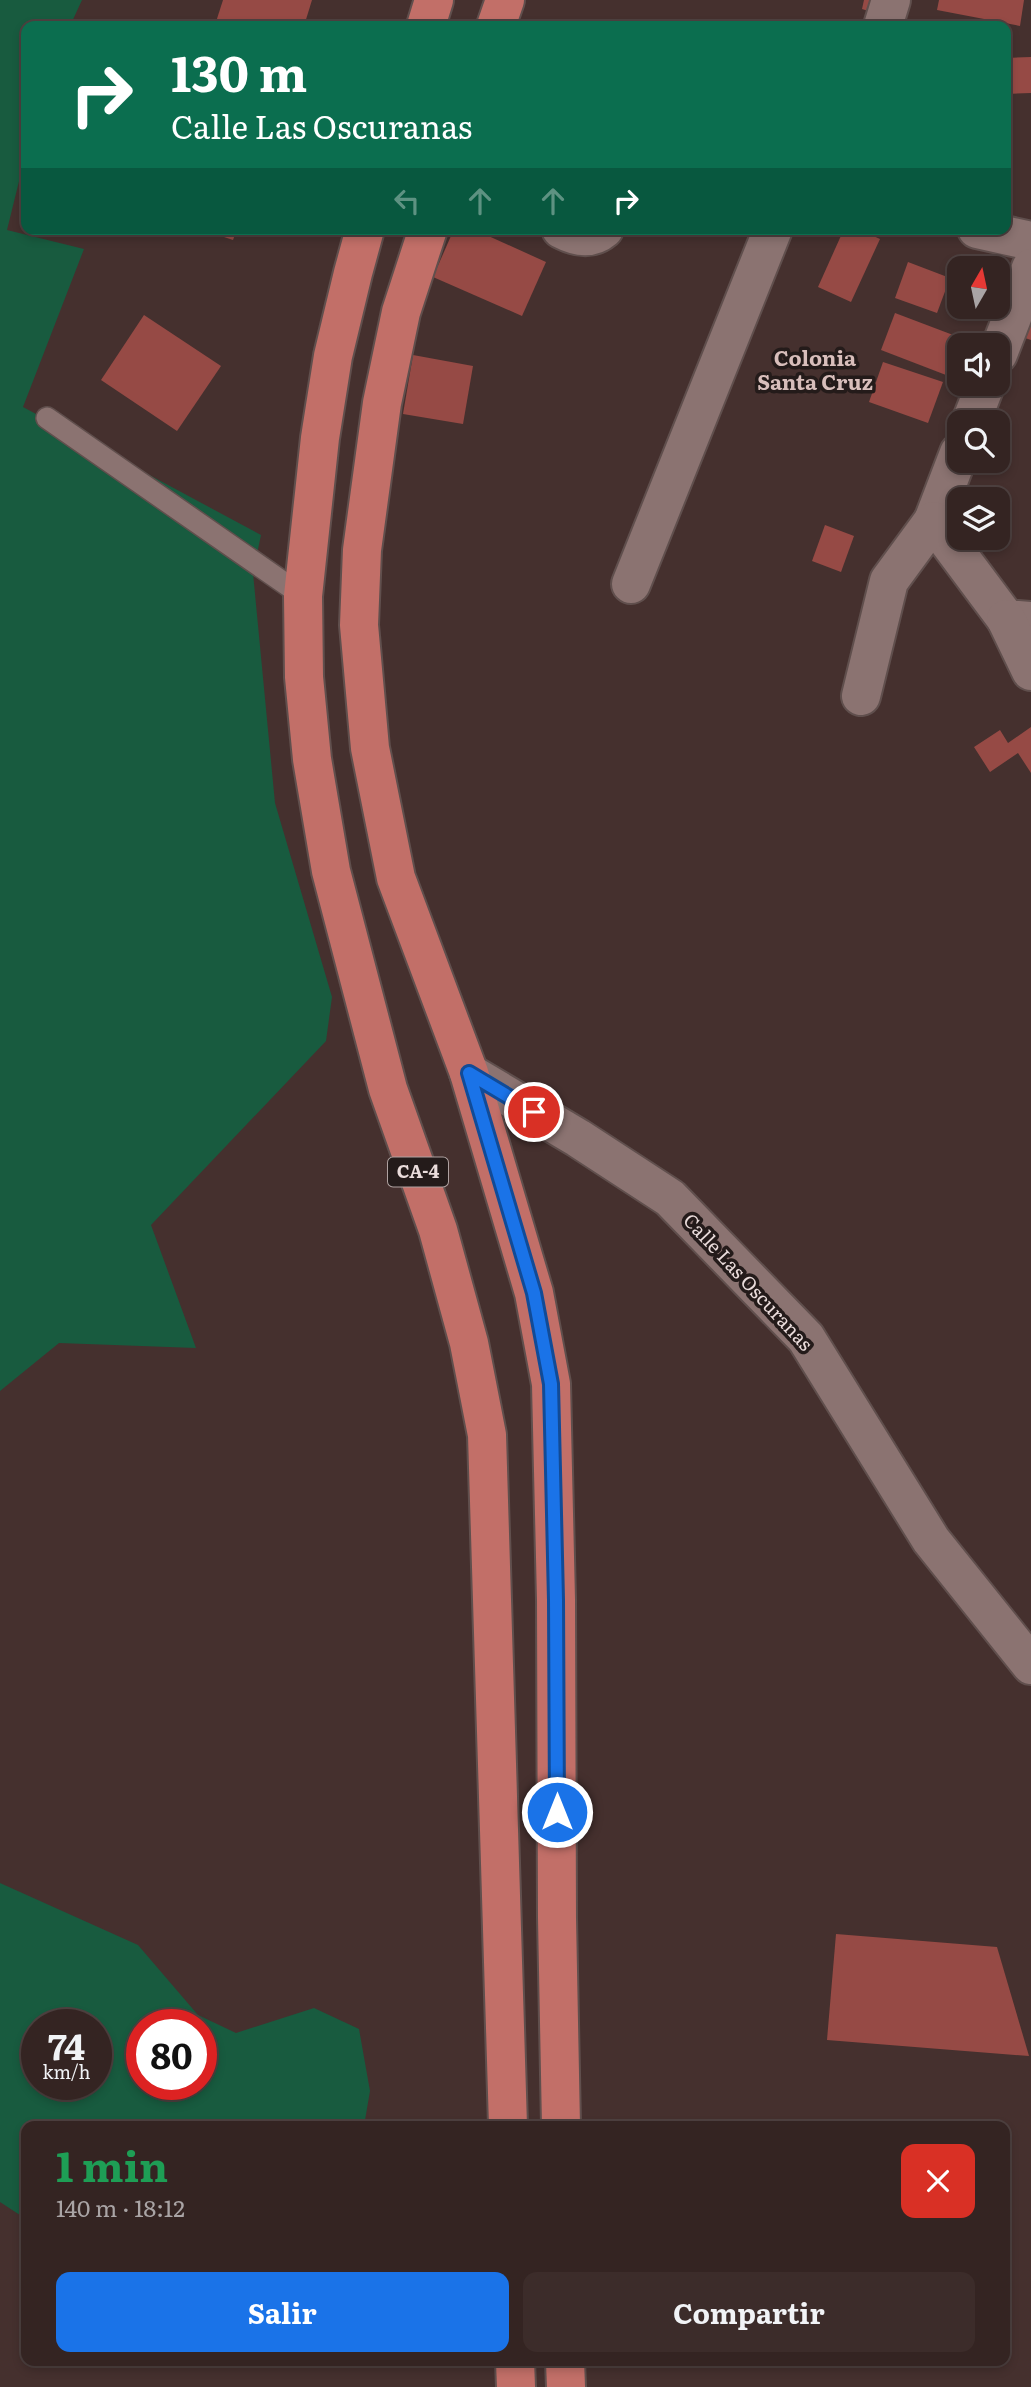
<!DOCTYPE html>
<html lang="es">
<head>
<meta charset="utf-8">
<style>
  body { margin:0; font-family:Literata,serif; background:#3c2c2a; color:#f1f3f6; height:100vh; display:flex; flex-direction:column; font-size:26px; white-space:nowrap }
  * { box-sizing:border-box; margin:0 }
  p { font-size:23px; color:#a9a4a5 }
  .icon { flex:none; width:38px; height:38px; fill:none; stroke:currentColor; stroke-width:2; stroke-linecap:round; stroke-linejoin:round }
  .map { position:relative; flex:1; overflow:hidden }
  .panel { position:absolute; left:21px; top:2121px; width:989px; height:245px; display:flex; flex-direction:column; background:#342422; border-radius:14px; box-shadow:0 4px 10px #0003,0 0 0 2px #4e4140 }
  .panel>* { flex:none }
  .banner { position:absolute; left:21px; top:21px; width:990px; height:214px; border-radius:14px; box-shadow:0 4px 10px #0003,0 0 0 2px #4e4140; background:#0b6e4f; color:#fff; overflow:hidden }
  .needle { width:46px; rotate:9deg }
  .controls { position:absolute; left:947px; top:256px; display:grid; gap:14px }
  .controls a { display:grid; place-items:center; width:63px; height:63px; border-radius:14px; background:#342422; box-shadow:0 4px 10px #0003,0 0 0 2px #4e4140; font-size:35px }
  .speed { position:absolute; left:21px; top:2009px; display:flex; gap:14px; font-size:35px; font-weight:700; text-align:center }
  .speed>* { display:grid; place-content:center; width:91px; height:91px; border-radius:50%; background:#342422; box-shadow:0 4px 10px #0003,0 0 0 2px #4e4140; line-height:1 }
  .speed small { font-size:18px; font-weight:400 }
  .speed .limit { border:10px solid #d22; background:#fff; color:#111 }
  .pin { position:absolute; display:grid; place-items:center; width:60px; height:60px; color:#fff; margin:-30px; border:4px solid #fff; border-radius:50%; box-shadow:0 2px 7px #0007 }
  .me { position:absolute; width:77px; margin:-38px; rotate:0deg; stroke-linejoin:round; filter:drop-shadow(0 0 5px #0008) }
  .turn { display:flex; align-items:center; gap:24px; height:147px; padding:0 35px; font-size:32px }
  .turn .icon { width:91px; height:91px; stroke-width:2.5 }
  .turn b { display:block; font-size:49px; line-height:60px }
  .lanes { display:flex; align-items:center; height:66px; padding:0 35px; background:#0003; justify-content:center; gap:35px; direction:ltr }
  .lanes .off { opacity:.35 }
  .round { display:grid; place-items:center; flex:none; width:74px; height:74px; border-radius:14px; background:#3c2c2a }
  .head { display:flex; align-items:center; justify-content:space-between; height:119px; padding:0 35px }
  h1 { font-size:42px; font-weight:700; line-height:52px; color:#1e9e55 }
  .primary-button { display:flex; gap:14px; margin-top:auto; padding:14px 35px }
  .primary-button a { flex:1; height:80px; border-radius:14px; background:#1a73e8; color:#fff; font-size:28px; font-weight:700; line-height:80px; text-align:center }
  .primary-button a+a { background:#3c2c2a; color:#f1f3f6 }
  .map>svg:first-child { display:block }
  .green { fill:#185b3f; fill-rule:evenodd }
  .building { fill:#964a45 }
  .lines { fill:none; stroke-linecap:round; stroke-linejoin:round }
  .lane-casing { stroke:#604f4d; stroke-width:24 }
  .street-casing { stroke:#604f4d; stroke-width:42 }
  .highway-casing { stroke:#604f4d; stroke-width:42 }
  .lane { stroke:#8b7371; stroke-width:21 }
  .street { stroke:#8b7371; stroke-width:38 }
  .highway { stroke:#c26f68; stroke-width:38 }
  .route-casing { stroke:#114b97; stroke-width:18 }
  .route { stroke:#1a73e8; stroke-width:12 }
  .labels { text-anchor:middle; stroke-width:7; stroke-linejoin:round; paint-order:stroke }
  .shield { fill:#241b1a; stroke:#afa2a1; stroke-width:2 }
  .shield-label { font-size:18px; font-weight:bold; fill:#eadcdb }
  .street-label { font-size:19px; fill:#eadcdb; stroke:#241b1a }
  .neighbourhood-label { font-size:21px; font-weight:bold; fill:#d8bebb; stroke:#241b1a }
</style>
</head>
<body>
<div class="map">
<svg width="1031" height="2387" viewBox="0 0 1031 2387">
  <rect width="100%" height="100%" fill="#45302e"/>
  <!-- green -->
  <g class="green">
    <path d="M0 0H82L70 26H26V153L7 230 84 249 23 407 261 535 253 573 275 803 332 997 326 1041 151 1225 196 1348 59 1343 0 1391Z"/>
    <path d="M0 1883 138 1945 198 2015 236 2033 314 2008 359 2029 370 2091 364 2126H26V2219L0 2202ZM37 2025H96V2084H37ZM142 2025H201V2084H142Z"/>
  </g>
  <!-- building -->
  <g class="building">
    <path d="M223 0H312L304 26H218L215 25Z"/>
    <path d="M864 0H882L878 14 862 9Z"/>
    <path d="M939 0H1024L1020 26 937 10Z"/>
    <path d="M1031 57V93L1006 94V58Z"/>
    <path d="M200 229H237L233 240Z"/>
    <path d="M454 229H473L546 262 522 316 433 277Z"/>
    <path d="M844 229H858L880 239 851 302 818 287Z"/>
    <path d="M908 262 950 278 937 313 895 298Z"/>
    <path d="M895 313 961 338 946 375 881 350Z"/>
    <path d="M144 315 221 366 177 431 101 380Z"/>
    <path d="M1030 321H1031V340L1025 338Z"/>
    <path d="M413 355 473 366 463 424 403 414Z"/>
    <path d="M883 362 943 382 928 423 869 402Z"/>
    <path d="M825 525 854 536 841 572 812 561Z"/>
    <path d="M1031 727V773L1018 753 990 772 974 747 1000 730 1008 743Z"/>
    <path d="M836 1934 997 1947 1029 2056 827 2040Z"/>
  </g>
  <g class="lines">
    <!-- lane casing -->
    <g class="lane-casing">
      <path id="lane" d="M47 418 303 596"/>
    </g>
    <!-- street casing -->
    <g class="street-casing">
      <g id="street">
        <path d="M883 26 891 0"/>
        <path d="M561 229C576 237 591 240 604 229"/>
        <path d="M977 229 1031 241"/>
        <path d="M998 354 1031 268"/>
        <path d="M971 422 986 383"/>
        <path d="M959 453 933 521 1006 619 1031 621"/>
        <path d="M631 584 773 229"/>
        <path d="M1006 619 1031 671"/>
        <path d="M861 696 889 581 933 521"/>
        <path d="M469 1073 578 1138 670 1198 806 1338 931 1540 1031 1665"/>
      </g>
    </g>
    <!-- highway casing -->
    <g class="highway-casing">
      <g id="highway">
        <path d="M426 26 434 0"/>
        <path d="M496 26 505 0"/>
        <path d="M365 229 353 273 333 356 320 438 303 596 304 677 312 759 331 871 388 1089 438 1230 469 1343 487 1435 508 2126"/>
        <path d="M428 229 401 312 382 403 362 550 359 625 370 748 396 878 469 1073 534 1293 551 1384 556 1600 557 1918 561 2126"/>
        <path d="M515 2361 516 2387"/>
        <path d="M565 2361 566 2387"/>
      </g>
    </g>
    <!-- lane -->
    <use href="#lane" class="lane"/>
    <!-- street -->
    <use href="#street" class="street"/>
    <!-- highway -->
    <use href="#highway" class="highway"/>
  </g>
  <g class="lines">
    <!-- route casing -->
    <g class="route-casing">
      <path id="route" d="M534 1112 469 1073 534 1293 551 1384 556 1600 557 1812"/>
    </g>
    <!-- route -->
    <use href="#route" class="route"/>
  </g>
  <g class="labels">
    <!-- shield labels -->
    <rect class="shield" x="388" y="1157.5" width="60" height="29" rx="5"/>
    <g class="shield-label">
      <text x="418" y="1178">CA-4</text>
    </g>
    <!-- street labels -->
    <g class="street-label">
      <text transform="translate(748 1282) rotate(47)" y="7">Calle Las Oscuranas</text>
    </g>
    <!-- neighbourhood labels -->
    <g class="neighbourhood-label">
      <text x="815" y="366">Colonia<tspan x="815" dy="24">Santa Cruz</tspan></text>
    </g>
  </g>
</svg>
<div class="controls">
<a><svg class="needle" viewBox="-14 -14 28 28"><path d="M0-13l5 13h-10z" fill="#e53935"/><path d="M0 13l5-13h-10z" fill="#a9a4a5"/></svg></a>
<a><svg class="icon" aria-label="sound" viewBox="0 0 24 24"><path d="M4 9h4l5-4v14l-5-4H4zM17 9q2 3 0 6"/></svg></a>
<a><svg class="icon" aria-label="search" viewBox="0 0 24 24"><circle cx="10" cy="10" r="6"/><path d="M15 15l6 6"/></svg></a>
<a><svg class="icon" aria-label="layers" viewBox="0 0 24 24"><path d="M12 4l9 5-9 5-9-5zM3 14l9 5 9-5"/></svg></a>
</div>
<div class="speed"><div>74<small>km/h</small></div><div class="limit">80</div></div>
<div class="pin" style="left:534px;top:1112px;background:#d93025"><svg class="icon" aria-label="arrive" viewBox="0 0 24 24"><path d="M6 21V4h12l-3 4 3 4H6"/></svg></div>
<svg class="me" style="left:557px;top:1812px" viewBox="-20 -20 40 40"><circle r="17" fill="#1a73e8" stroke="#fff" stroke-width="3"/><path d="M0-11L8 9 0 5-8 9z" fill="#fff"/></svg>
<div class="banner">
<div class="turn"><svg class="icon" aria-label="right" viewBox="0 0 24 24"><path d="M7 20v-9h11M14 6l5 5-5 5"/></svg><div><b>130 m</b>Calle Las Oscuranas</div></div>
<div class="lanes"><svg class="icon off" aria-label="left" viewBox="0 0 24 24"><path d="M17 20v-9H6M10 6l-5 5 5 5"/></svg><svg class="icon off" aria-label="ahead" viewBox="0 0 24 24"><path d="M12 20V5M6 11l6-6 6 6"/></svg><svg class="icon off" aria-label="ahead" viewBox="0 0 24 24"><path d="M12 20V5M6 11l6-6 6 6"/></svg><svg class="icon" aria-label="right" viewBox="0 0 24 24"><path d="M7 20v-9h11M14 6l5 5-5 5"/></svg></div>
</div>
<section class="panel">
<div class="head"><div><h1>1 min</h1><p>140 m · 18:12</p></div><a class="round" style="background:#d93025;color:#fff"><svg class="icon" aria-label="close" viewBox="0 0 24 24"><path d="M6 6l12 12M18 6L6 18"/></svg></a></div>
<div class="primary-button"><a>Salir</a><a>Compartir</a></div>
</section>
</div>
</body>
</html>
